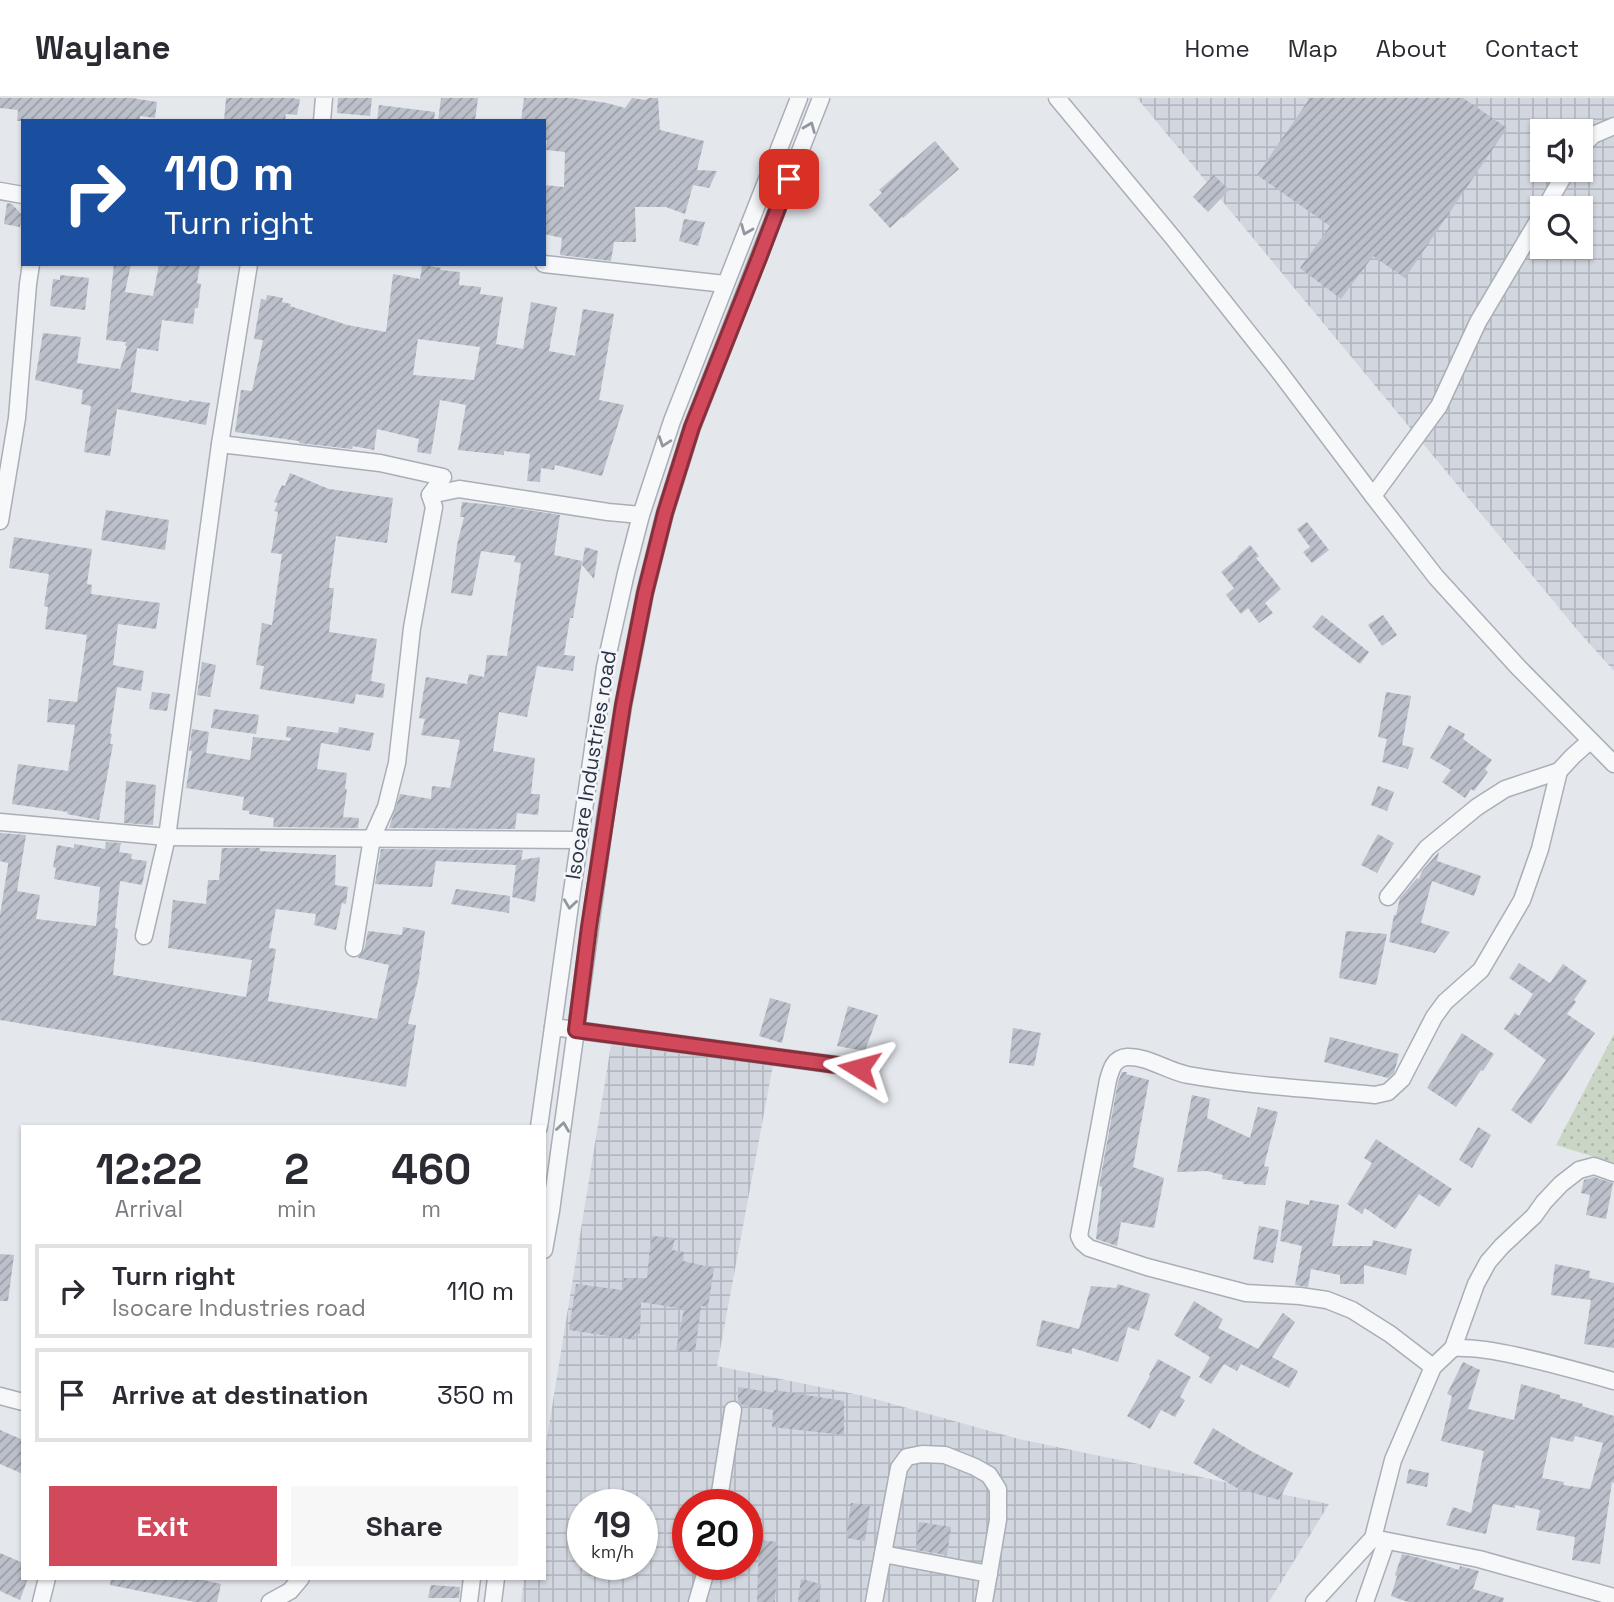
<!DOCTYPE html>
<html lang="en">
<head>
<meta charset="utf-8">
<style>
  body { margin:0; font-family:"Space Grotesk",sans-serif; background:#f7f7f7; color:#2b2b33; height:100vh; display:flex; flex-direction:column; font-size:26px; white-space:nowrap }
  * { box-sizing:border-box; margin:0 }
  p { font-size:23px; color:#7c7c81 }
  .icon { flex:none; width:38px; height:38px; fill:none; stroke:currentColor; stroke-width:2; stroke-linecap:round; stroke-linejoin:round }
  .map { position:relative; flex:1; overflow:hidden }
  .sheet { position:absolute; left:21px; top:1027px; width:525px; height:455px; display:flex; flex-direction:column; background:#fff; border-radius:0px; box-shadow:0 2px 5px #0004 }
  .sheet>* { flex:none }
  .guide { position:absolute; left:21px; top:21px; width:525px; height:147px; border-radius:0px; box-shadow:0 2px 5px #0004; background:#1a4fa0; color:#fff; overflow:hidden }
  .tools { position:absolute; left:1530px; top:21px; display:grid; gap:14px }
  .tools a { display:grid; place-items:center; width:63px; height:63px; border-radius:0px; background:#fff; box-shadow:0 2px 5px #0004; font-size:35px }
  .speed { position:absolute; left:567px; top:1391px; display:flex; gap:14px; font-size:35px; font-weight:700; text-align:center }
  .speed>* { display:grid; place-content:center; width:91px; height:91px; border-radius:50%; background:#fff; box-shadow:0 2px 5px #0004; line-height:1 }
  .speed small { font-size:18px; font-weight:400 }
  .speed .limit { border:10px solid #d22; background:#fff; color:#111 }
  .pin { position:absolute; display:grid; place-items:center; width:60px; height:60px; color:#fff; margin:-30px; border-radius:14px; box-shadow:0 4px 10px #0006 }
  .me { position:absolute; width:77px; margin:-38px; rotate:278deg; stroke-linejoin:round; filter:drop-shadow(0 0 5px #0008) }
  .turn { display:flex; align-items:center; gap:24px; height:147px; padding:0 28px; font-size:32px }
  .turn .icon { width:91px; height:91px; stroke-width:2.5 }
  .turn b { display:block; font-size:49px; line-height:60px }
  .eta { display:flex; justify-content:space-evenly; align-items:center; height:119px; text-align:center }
  .eta b { font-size:42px; font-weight:700; line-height:49px }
  .cta { display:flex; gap:14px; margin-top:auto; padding:14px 28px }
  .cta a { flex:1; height:80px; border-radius:0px; background:#d1495b; color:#fff; font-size:28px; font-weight:700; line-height:80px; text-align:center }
  .cta a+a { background:#f7f7f7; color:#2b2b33 }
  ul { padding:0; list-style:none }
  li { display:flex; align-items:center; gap:21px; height:94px; margin:0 14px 10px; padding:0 14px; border:4px solid #e1e1e2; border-radius:0px }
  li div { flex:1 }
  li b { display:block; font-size:26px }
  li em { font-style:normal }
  header { display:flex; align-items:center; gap:42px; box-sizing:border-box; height:98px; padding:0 35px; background:#fff; border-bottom:2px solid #e1e1e2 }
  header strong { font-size:33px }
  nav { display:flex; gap:38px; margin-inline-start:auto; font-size:24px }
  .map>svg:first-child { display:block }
  .industrial { fill:url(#industrial-grid); fill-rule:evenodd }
  .grass { fill:url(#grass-dots) }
  .building { fill:url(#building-hatch); fill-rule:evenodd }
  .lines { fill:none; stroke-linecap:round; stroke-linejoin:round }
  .minor-casing { stroke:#a9aeb7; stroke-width:19 }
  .minor { stroke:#f7f8fa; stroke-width:16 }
  .oneway { stroke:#9196a0 }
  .route-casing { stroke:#882f3b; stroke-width:18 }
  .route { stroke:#d1495b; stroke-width:12 }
  .labels { text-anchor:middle; stroke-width:5; stroke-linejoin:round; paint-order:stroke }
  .street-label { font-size:21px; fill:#2b3445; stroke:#f4f6f9 }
</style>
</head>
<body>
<header>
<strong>Waylane</strong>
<nav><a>Home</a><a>Map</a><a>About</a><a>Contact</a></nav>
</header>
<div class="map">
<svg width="1614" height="1504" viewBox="0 0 1614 1504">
  <defs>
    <pattern id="industrial-grid" width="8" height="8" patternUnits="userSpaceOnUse" patternTransform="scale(1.75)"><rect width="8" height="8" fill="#d2d6de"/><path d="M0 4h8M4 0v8" fill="none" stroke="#b4b8c0"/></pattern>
    <pattern id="grass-dots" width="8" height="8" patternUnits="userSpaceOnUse" patternTransform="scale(1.75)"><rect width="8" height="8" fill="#c9d6c5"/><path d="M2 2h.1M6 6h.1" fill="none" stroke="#adb8ab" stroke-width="1.8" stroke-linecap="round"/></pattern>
    <pattern id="building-hatch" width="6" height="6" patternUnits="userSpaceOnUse" patternTransform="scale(1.75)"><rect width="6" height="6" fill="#bbc0ca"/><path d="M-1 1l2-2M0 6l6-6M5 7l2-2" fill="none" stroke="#989da6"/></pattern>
  </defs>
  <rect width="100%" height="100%" fill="#e4e7ec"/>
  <!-- industrial -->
  <g class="industrial">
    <path d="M1137 0H1614V573L1579 534ZM1542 33H1580V72H1542ZM1542 110H1580V149H1542Z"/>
    <path d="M611 947 773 967 717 1268 864 1298 1019 1341 1329 1406 1269 1504H521L524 1481 544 1480V1358ZM583 1407H642V1466H583ZM688 1407H747V1466H688Z"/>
  </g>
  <!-- grass -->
  <path class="grass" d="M1614 936V1065L1556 1047Z"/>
  <!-- building -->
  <g class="building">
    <path d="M0 0H132L157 4 155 20 140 18V23H17L18 12 0 10Z"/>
    <path d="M226 0H291L300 1 297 17 286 16 285 23H224Z"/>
    <path d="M338 0H372L370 18 337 15Z"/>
    <path d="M441 0H478L475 23H438Z"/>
    <path d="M524 0H572L607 5 625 10 632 0 645 2 649 0H658L660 32 704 43 697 72 717 73 709 90 693 87 685 116 666 109H635L636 144H614L611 163 560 157 562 140 544 136V87L564 89 565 54 546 52 547 42H544V23H521Z"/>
    <path d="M1310 0H1463L1507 30 1405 180 1373 158 1341 201 1300 170 1330 128 1257 77Z"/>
    <path d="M379 7 435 14 434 23H377Z"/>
    <path d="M935 43 959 71 903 120 902 119 890 130 869 107 882 95 879 92Z"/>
    <path d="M1214 77 1229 92 1208 114 1193 99Z"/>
    <path d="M7 105 12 106 22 117 20 129 4 126Z"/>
    <path d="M684 121 705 124 698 148 679 143Z"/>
    <path d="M114 166H131L125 194 153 198 159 166H200L197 185 201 186 198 210H195L193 226 162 222 158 253 137 250 131 294 189 304V302L210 305 206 327 117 311 110 358 84 354 91 308 81 306 83 292 35 282 43 235 81 239 77 265 120 271 127 248H125L126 244 106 242Z"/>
    <path d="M422 167 441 170 440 172 460 174 459 187 481 189 480 196 503 199 496 246 523 251 531 204 557 209 549 253 575 258 583 211 614 216 599 302 624 307 602 378 555 367 554 372 541 370 540 384 527 383 530 356 504 353V357L458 352 466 307 440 302 431 356 417 354 419 341 377 331 374 352 353 348 352 351 299 345V343L235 334 241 292 252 293 263 242 254 241 261 201 266 202 267 197 283 200 282 204 291 206 290 208 347 227 386 234 393 176 420 181ZM418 241 480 249 474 282 413 277Z"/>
    <path d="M60 177 89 180 85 212 50 208 53 181 60 182Z"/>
    <path d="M290 375 329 391 393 400 387 445 336 438 329 490H334L329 534 377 541 371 583 385 586 383 600 356 596 354 606 260 591 264 568 256 567 262 525 272 527 282 456 271 455 278 414 274 413 278 405 274 404 282 387 285 388Z"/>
    <path d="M462 404 502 408 560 417 554 457 582 463 578 490 573 520H570L564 557 575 558 573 573 537 568 527 619 499 614 493 653 535 660 531 696H540L538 717 517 715 515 731 389 730 400 696 431 701 432 688 450 690 460 642 421 637 425 621 419 620 426 579 467 586 469 576 484 579 487 557 507 558 521 465 514 464 516 458 481 453 472 498 451 495 457 447 464 419H460Z"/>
    <path d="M106 412 169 422 165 452 101 442Z"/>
    <path d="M1307 424 1329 452 1312 465 1303 454 1310 449 1297 431Z"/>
    <path d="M14 439 92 451 87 486 92 487 91 496 160 505 156 531 118 526 113 567 144 573 141 593 117 589 110 636H112L110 646H113L99 722 67 716 68 714 12 706 18 666 68 673 75 627 47 624 49 601 77 604 87 537 45 531 48 509 44 508 49 476 9 470Z"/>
    <path d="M1250 447 1259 458 1256 460 1281 491 1265 505 1273 515 1259 525 1248 510 1241 516 1226 497 1234 490 1221 474 1238 460 1237 459Z"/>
    <path d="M585 449 598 453 594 481 582 467Z"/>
    <path d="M1322 517 1369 554 1360 566 1312 529Z"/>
    <path d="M1383 517 1397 537 1382 548 1368 527Z"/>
    <path d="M202 564 216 567 210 599 197 597Z"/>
    <path d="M152 594 170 596 167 613 149 611Z"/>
    <path d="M1386 594 1411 598 1402 647 1414 650 1408 671 1382 664 1387 641 1378 639Z"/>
    <path d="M214 611 259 617 256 636 211 630Z"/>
    <path d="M1449 627 1465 636 1463 641 1492 662 1485 671 1488 674 1474 693 1471 691 1465 700 1442 684 1451 672 1430 660Z"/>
    <path d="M287 628 338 635 339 629 374 635 370 653 321 645 317 671 347 675 345 691H347L343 719 359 720 358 730 273 729 274 720 249 716V713L242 712 244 699 186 690 192 653H189L192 631 209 634 206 655 250 662 253 639 290 643 291 640 286 639Z"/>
    <path d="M126 683 156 687 153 727 124 725Z"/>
    <path d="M1378 688 1394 694 1387 713 1371 707Z"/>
    <path d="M0 735 26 737 17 793 40 797 36 821 96 828 100 789 54 781 56 770 53 769 57 747 74 750V746L105 751 106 744 121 745 119 754 132 756 131 761 147 763 142 787 120 783 115 830 118 831 113 877 246 899 252 862 168 850 173 802 206 806 208 782H219L222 750H260V753L336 757 335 787 348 789 346 806 342 805 336 832 314 827 316 816 276 811 269 850 276 851 268 903 377 921 389 867 358 860 364 852 368 833 402 837 403 829 425 833 419 874H420L408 926 416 927 406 989 0 922V817L8 767V765L0 763Z"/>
    <path d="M1378 736 1394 745 1377 775 1361 767Z"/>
    <path d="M381 751 523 752 521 762 540 759 535 804 512 799 516 767 436 763 432 789 375 786Z"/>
    <path d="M1439 754 1437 763 1481 778 1474 798 1432 783 1421 825 1450 834 1435 855 1389 844 1394 817H1396L1400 800 1417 780 1419 781 1422 773Z"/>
    <path d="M456 791 510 798 509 815 451 806Z"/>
    <path d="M1346 833 1387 836 1376 887 1339 880Z"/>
    <path d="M1519 865 1550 885 1563 866 1587 883 1574 902 1576 904 1567 916 1595 935 1531 1026 1511 1012 1546 962 1504 931 1515 915 1519 918 1533 896 1509 880Z"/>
    <path d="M770 900 791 906 782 945 759 938Z"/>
    <path d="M848 908 878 917 865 953 837 948Z"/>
    <path d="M1013 930 1041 935 1034 968 1009 965Z"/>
    <path d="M1462 935 1494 956 1483 973 1481 972 1456 1009 1427 990Z"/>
    <path d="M1330 939 1399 956 1394 975 1388 980 1324 964Z"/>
    <path d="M1122 974H1127L1126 976 1149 982 1133 1069 1164 1080 1154 1130 1121 1124 1117 1148 1096 1141 1102 1089 1099 1088 1118 984Z"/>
    <path d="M1192 997 1210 1001 1207 1020 1250 1040 1258 1009 1278 1014 1264 1068 1269 1069 1265 1087 1243 1086 1244 1084 1222 1081 1223 1077 1207 1073 1177 1074Z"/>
    <path d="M1478 1029 1491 1037 1472 1070 1459 1062Z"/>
    <path d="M1376 1041 1452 1091 1439 1109 1419 1096 1395 1131 1365 1110 1362 1116 1347 1106 1372 1065 1364 1060Z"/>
    <path d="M1594 1079 1613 1085 1606 1121 1586 1117 1590 1097 1581 1095 1584 1082Z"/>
    <path d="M1286 1102 1309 1107 1310 1102 1339 1107 1332 1148H1372L1373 1142 1412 1151 1406 1177 1364 1167V1186H1340V1177L1311 1171 1308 1189 1295 1187 1302 1148 1280 1143Z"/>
    <path d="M1259 1128 1279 1132 1273 1165 1253 1161Z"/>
    <path d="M652 1138 675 1140 672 1152 684 1154 683 1163 714 1170 708 1209 701 1208 695 1254 676 1252 684 1211 641 1204 640 1236H635V1242L569 1232 576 1186 622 1192 624 1180H647L650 1149H651Z"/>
    <path d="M0 1156 14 1157 8 1203H0Z"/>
    <path d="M1555 1166 1590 1173 1589 1180 1614 1185V1250L1584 1246 1591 1202 1551 1197Z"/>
    <path d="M1118 1186 1150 1196 1139 1233 1128 1229 1118 1264 1072 1250V1256L1036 1248 1042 1222 1079 1231 1091 1188 1116 1190Z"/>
    <path d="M1194 1203 1223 1221 1218 1230 1258 1251 1283 1215 1295 1224 1272 1259 1298 1273 1289 1290 1241 1266 1237 1273 1224 1266 1211 1286 1199 1279 1210 1259 1174 1237Z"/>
    <path d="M1158 1261 1191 1279 1180 1299 1185 1302 1175 1319 1161 1312 1150 1331 1127 1318 1150 1278 1149 1277Z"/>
    <path d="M1463 1264 1480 1272 1468 1311 1514 1322 1521 1286 1560 1297V1300L1583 1306 1582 1308 1614 1318V1385L1612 1384 1600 1466 1572 1462 1575 1439 1536 1432 1540 1412 1515 1407V1410L1493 1406 1486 1436 1446 1427 1453 1409 1471 1415 1484 1353 1441 1343 1452 1298 1447 1296ZM1575 1338 1603 1345 1590 1391 1563 1387 1564 1384 1542 1380 1551 1339 1573 1344Z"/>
    <path d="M738 1289 774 1295V1292L844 1303V1337L772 1329 773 1312 742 1307 738 1303Z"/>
    <path d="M1213 1330 1251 1353 1293 1375 1279 1402 1239 1391 1193 1365Z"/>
    <path d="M0 1332 23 1342V1376L0 1366Z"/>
    <path d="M1409 1371 1429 1375 1427 1389 1406 1385Z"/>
    <path d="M851 1405 870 1407 865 1443 846 1440Z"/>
    <path d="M919 1424 951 1429 947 1457 916 1452Z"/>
    <path d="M759 1442 778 1444 775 1504H757Z"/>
    <path d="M0 1455 23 1465V1480H28L20 1502 0 1493Z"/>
    <path d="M1402 1456 1420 1460 1459 1472 1460 1468 1479 1473 1473 1491 1504 1500 1503 1504H1408L1391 1498 1397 1478 1395 1477Z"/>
    <path d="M111 1480H194L221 1486 217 1504H195L110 1487Z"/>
    <path d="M801 1481 821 1486 818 1504H798Z"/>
    <path d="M431 1487 460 1489 459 1500H428Z"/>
  </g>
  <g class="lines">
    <!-- minor casing -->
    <g class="minor-casing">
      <g id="minor">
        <path d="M1057 0 1174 141 1278 272 1373 398 1436 479 1518 569 1614 666"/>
        <path d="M322 23 324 0"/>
        <path d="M1580 50 1593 37 1614 28"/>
        <path d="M0 93 23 97"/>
        <path d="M1545 110 1567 72"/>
        <path d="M544 166 725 186"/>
        <path d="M220 346 380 365 443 379 430 397 434 409 412 530 397 665 386 709 372 740 354 850"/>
        <path d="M430 397 459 391 608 414 641 417"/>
        <path d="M1373 398 1439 308 1478 224 1542 116"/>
        <path d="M0 423 17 320 28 186 31 166"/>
        <path d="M0 724 167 739 579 742"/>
        <path d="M1388 799 1427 750 1477 709 1505 691 1559 673 1573 658 1590 643"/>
        <path d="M144 838 167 739 220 346 249 166"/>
        <path d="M553 929 859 970"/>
        <path d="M539 1029 571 800 605 569 626 475 641 417 672 323 799 0"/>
        <path d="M544 1152 551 1113 605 721 623 608 645 495 665 415 692 329 821 0"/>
        <path d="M1453 1250C1475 1249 1496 1253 1518 1258 1550 1265 1582 1274 1614 1283"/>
        <path d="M1433 1269 1390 1236 1352 1212 1327 1202 1300 1198 1246 1195 1147 1169 1089 1150 1082 1144 1079 1138 1108 982C1111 971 1114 960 1127 959 1148 958 1167 973 1188 977 1250 988 1313 991 1375 997L1388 994 1402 981 1434 919 1445 904 1481 872 1522 802 1540 751 1559 673"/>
        <path d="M0 1298 23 1304"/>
        <path d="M718 1407 733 1312"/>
        <path d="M1373 1440 1479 1461 1614 1499"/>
        <path d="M883 1456 989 1476"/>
        <path d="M41 1504 47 1480"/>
        <path d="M270 1504 290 1493 301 1480"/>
        <path d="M469 1504 472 1480"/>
        <path d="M493 1504 496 1480"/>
        <path d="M697 1504 708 1466"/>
        <path d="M874 1504 899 1370 907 1359 922 1356 945 1357 975 1369 989 1377 998 1391V1422L984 1504"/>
        <path d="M1314 1504 1373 1440 1393 1362 1433 1269 1453 1250 1476 1186 1488 1164 1502 1148 1534 1118 1544 1104 1561 1086 1579 1072 1594 1068 1614 1075"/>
        <path d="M1365 1504 1386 1444"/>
      </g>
    </g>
    <!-- minor -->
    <use href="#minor" class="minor"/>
  </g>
  <!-- one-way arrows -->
  <defs><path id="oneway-chevron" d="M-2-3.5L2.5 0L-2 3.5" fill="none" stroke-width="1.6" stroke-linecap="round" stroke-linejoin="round" transform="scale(1.75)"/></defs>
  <g class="oneway">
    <use href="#oneway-chevron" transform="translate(810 29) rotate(-68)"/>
    <use href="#oneway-chevron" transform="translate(746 132) rotate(112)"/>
    <use href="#oneway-chevron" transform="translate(664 344) rotate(109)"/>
    <use href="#oneway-chevron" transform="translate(570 806) rotate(98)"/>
    <use href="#oneway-chevron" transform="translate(563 1029) rotate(-82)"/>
  </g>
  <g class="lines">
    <!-- route casing -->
    <g class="route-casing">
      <path id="route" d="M789 81 759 160 692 329 665 415 645 495 623 607 589 829 576 932 859 970"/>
    </g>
    <!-- route -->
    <use href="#route" class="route"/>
  </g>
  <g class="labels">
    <!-- street labels -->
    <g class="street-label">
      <text transform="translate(591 667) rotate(-81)" y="7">Isocare Industries road</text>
    </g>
  </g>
</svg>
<div class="tools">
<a><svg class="icon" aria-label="sound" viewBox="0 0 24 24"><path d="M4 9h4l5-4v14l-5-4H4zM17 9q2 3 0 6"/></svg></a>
<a><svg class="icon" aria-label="search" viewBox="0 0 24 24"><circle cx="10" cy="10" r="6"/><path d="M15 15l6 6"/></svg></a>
</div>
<div class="speed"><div>19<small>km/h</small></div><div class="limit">20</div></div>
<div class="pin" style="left:789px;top:81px;background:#d93025"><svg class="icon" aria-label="arrive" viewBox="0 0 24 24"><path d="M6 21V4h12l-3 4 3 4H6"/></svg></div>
<svg class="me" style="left:859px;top:970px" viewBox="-20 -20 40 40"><path d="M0-17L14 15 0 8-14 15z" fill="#d1495b" stroke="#fff" stroke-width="4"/></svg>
<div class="guide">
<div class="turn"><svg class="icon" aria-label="right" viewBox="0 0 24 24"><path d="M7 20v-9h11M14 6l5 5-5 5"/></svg><div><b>110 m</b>Turn right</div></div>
</div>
<section class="sheet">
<div class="eta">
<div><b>12:22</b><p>Arrival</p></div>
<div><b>2</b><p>min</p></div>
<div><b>460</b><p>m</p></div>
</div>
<ul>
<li><svg class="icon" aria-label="right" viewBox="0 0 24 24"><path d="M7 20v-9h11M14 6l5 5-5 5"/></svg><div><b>Turn right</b><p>Isocare Industries road</p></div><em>110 m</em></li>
<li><svg class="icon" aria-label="arrive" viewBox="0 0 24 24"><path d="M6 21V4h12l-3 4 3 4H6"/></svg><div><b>Arrive at destination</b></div><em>350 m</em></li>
</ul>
<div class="cta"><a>Exit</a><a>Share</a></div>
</section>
</div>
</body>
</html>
